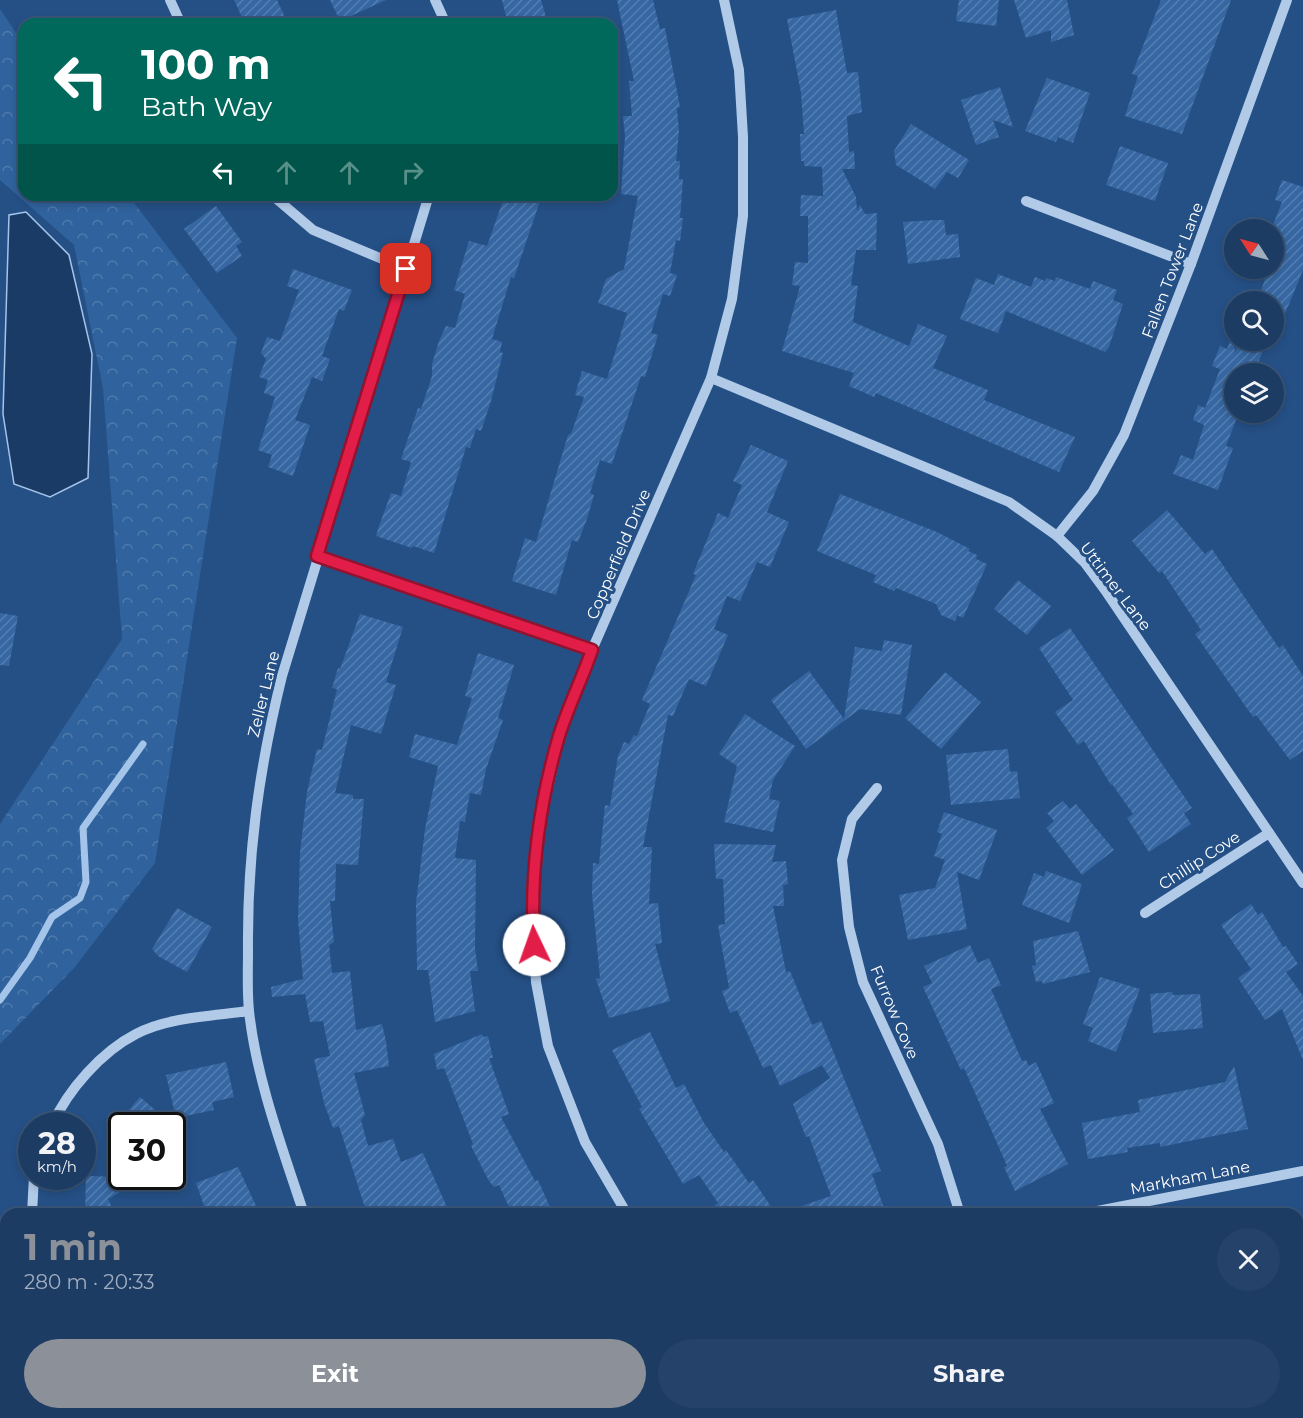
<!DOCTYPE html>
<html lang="en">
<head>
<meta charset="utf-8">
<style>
  body { margin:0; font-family:Montserrat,sans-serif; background:#25436a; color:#f1f3f6; height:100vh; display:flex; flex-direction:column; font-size:22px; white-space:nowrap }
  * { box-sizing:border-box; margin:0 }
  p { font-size:20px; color:#a0adbf }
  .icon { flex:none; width:33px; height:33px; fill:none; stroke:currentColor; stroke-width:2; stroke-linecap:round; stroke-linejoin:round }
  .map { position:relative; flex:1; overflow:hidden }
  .drawer { position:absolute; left:0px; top:1208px; width:1304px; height:212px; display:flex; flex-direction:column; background:#1c3c64; border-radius:18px 18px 0 0; box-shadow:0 3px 9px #0003,0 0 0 2px #3a5678 }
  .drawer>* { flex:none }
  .top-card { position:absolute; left:18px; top:18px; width:600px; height:183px; border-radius:18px; box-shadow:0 3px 9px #0003,0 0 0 2px #3a5678; background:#00695c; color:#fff; overflow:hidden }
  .needle { width:39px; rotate:306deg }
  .buttons { position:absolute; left:1224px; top:219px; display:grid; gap:12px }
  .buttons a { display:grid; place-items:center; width:60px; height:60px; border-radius:50%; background:#1c3c64; box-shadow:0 3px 9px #0003,0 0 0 2px #3a5678; font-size:30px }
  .speed { position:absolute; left:18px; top:1112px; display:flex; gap:12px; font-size:30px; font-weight:700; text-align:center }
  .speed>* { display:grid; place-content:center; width:78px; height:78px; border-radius:50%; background:#1c3c64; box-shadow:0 3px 9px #0003,0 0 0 2px #3a5678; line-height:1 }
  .speed small { font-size:15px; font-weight:400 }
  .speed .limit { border:3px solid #111; border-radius:9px; background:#fff; color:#111 }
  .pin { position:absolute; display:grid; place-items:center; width:51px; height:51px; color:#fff; margin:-26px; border-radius:12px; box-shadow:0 3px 9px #0006 }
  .me { position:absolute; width:66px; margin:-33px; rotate:357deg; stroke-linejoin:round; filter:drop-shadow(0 0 4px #0008) }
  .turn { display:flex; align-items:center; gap:21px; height:126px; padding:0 24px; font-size:27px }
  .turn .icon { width:78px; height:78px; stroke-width:2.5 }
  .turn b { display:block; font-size:42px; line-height:51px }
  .lanes { display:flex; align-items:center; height:57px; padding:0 24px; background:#0003; justify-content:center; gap:30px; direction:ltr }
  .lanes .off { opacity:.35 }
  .round { display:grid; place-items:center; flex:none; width:63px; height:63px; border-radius:32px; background:#25436a }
  .headline { display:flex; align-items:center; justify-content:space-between; height:102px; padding:0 24px }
  h1 { font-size:36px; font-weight:700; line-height:45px; color:#8c9099 }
  .action { display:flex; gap:12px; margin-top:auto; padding:12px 24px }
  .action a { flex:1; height:69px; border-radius:36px; background:#8c9099; color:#fff; font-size:24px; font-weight:700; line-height:69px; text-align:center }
  .action a+a { background:#25436a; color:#f1f3f6 }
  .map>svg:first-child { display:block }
  .forest { fill:url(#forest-crowns) }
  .water { fill:#1a3b66; stroke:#a4c4e9; stroke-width:1.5 }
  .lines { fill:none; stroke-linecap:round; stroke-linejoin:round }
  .stream { stroke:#a4c4e9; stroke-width:7 }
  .building { fill:url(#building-hatch) }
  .minor { stroke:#b0cae8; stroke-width:10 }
  .route-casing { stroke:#92132f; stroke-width:15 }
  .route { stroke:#e11d48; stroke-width:10 }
  .labels { text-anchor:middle; stroke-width:6; stroke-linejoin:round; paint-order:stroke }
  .street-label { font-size:16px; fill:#fff; stroke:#255086 }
</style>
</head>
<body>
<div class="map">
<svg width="1303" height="1418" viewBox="0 0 1303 1418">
  <defs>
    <pattern id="forest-crowns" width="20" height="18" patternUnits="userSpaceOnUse" patternTransform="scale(1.5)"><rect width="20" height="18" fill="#30629d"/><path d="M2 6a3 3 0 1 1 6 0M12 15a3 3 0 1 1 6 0" fill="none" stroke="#4f7aac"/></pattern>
    <pattern id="building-hatch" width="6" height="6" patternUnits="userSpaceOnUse" patternTransform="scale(1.5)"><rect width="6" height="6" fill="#3667a2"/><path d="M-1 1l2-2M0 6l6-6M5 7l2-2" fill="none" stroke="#547eb0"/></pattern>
  </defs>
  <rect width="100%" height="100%" fill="#255086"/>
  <!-- forest -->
  <path class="forest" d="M0 9 24 45V195H128L237 338 155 863 74 968 0 1044V824L122 639 103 388 74 245 0 180Z"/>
  <!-- water -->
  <path class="water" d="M26 212 69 255 92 354 88 478 50 497 14 484 3 414 9 215Z"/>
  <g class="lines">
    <!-- stream -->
    <path class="stream" d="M0 1000 30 958 52 917 80 898 86 882 83 828 143 744"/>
  </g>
  <!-- building -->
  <g class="building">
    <path d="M234 0H277L288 24H245Z"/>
    <path d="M330 0H386L340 21Z"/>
    <path d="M502 0H541L548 24H508Z"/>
    <path d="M617 0H653L660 29 665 28 680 107 677 108 679 132 676 161H680L679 179H683L680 218H683L680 241 676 240 670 273 677 275 670 296 663 294 651 333 658 335 645 377 641 376 612 464 600 460 590 493 594 495 587 519 578 542 572 540 556 595 512 581 525 538 536 542 568 435 571 434 584 397 575 395 582 371 607 379 627 313 598 303 606 279 624 269 638 196 621 194 625 136 623 116H632L629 81H634Z"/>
    <path d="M959 0H999L996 26 956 21Z"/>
    <path d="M1014 0H1067L1074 35 1051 42V30L1026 38Z"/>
    <path d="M1161 0H1231L1182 134 1125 116 1138 76 1132 74Z"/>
    <path d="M836 10 847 73 858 72 862 112 847 116 849 152 854 151 855 169H842L856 197 857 211 860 205 865 214 877 213 876 250H856L851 285 858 286 853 322 909 346 918 324 947 336 933 368 988 390 984 400 1075 437 1059 472 876 393 874 397 849 386 854 373 782 351 800 286 792 285 795 262 808 263V216H800L801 195 823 196 822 167 804 166V161H801L800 134H804L801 93 787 19Z"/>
    <path d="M1047 78 1090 93 1073 143 1058 137 1056 142 1025 131Z"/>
    <path d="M1000 87 1013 127 993 120 999 137 976 145 961 100Z"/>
    <path d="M911 124 969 160 958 178 947 172 935 189 896 165 894 151Z"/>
    <path d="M1120 146 1168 163 1155 201 1106 185Z"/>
    <path d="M1282 180 1303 187V270L1275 338 1274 302H1257L1269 268H1274L1273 225 1282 202 1275 200Z"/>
    <path d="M505 195H542L514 278 511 277 492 339 502 342 500 352 503 353 491 401 481 431 476 429 470 448 466 447 434 553 413 546 412 548 376 536 379 526 391 493 401 496 411 462 401 459 418 408 421 409 432 376V364L439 341 446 326 455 328 465 294 454 290 469 241 487 246Z"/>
    <path d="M216 206 242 242 236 246 242 256 217 273 184 229Z"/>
    <path d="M934 220H944L946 235 958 234 960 257 908 264 903 222Z"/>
    <path d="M293 269 352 290 344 311 339 309 322 356 330 359 322 381 312 377 295 420 310 425 293 476 268 467 272 455 258 450 275 397 264 393 268 380 259 377 266 359 261 353 267 337 280 341 299 290 287 286Z"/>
    <path d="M998 274 1031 287 1035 277 1045 281 1046 278 1055 281 1056 277 1090 289 1093 281 1117 290 1113 300 1123 304 1109 347 1105 352 1006 311 998 333 960 319 976 278 994 285Z"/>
    <path d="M1233 333 1235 352 1240 340H1267L1254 374H1234V412H1239L1226 446 1233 448 1218 490 1173 474 1181 455 1193 460 1204 425 1193 420 1198 405 1205 408 1220 369 1212 366 1220 346 1227 349Z"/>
    <path d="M751 445 788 461 767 512 789 522 770 567 757 562 740 601 727 596 714 629 728 635 706 686 689 679 673 716 668 715 643 847H652L649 904 658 903 662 943 655 944 670 1001 609 1018 596 979 600 978 592 894 593 863 599 864 605 805 610 806 618 756 624 742 629 744 634 735 637 736 650 704 642 700 696 575 693 574 713 525 718 513 728 518 742 485 733 481Z"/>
    <path d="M840 494 937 532 970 549 968 551 977 555 976 559 987 564 963 618 957 615 955 621 941 615 936 604 896 588 894 591 873 582 876 575 817 551Z"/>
    <path d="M1167 510 1205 554 1212 549 1279 648 1283 645 1303 676V751L1290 760 1256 715 1253 717 1195 634 1201 630 1162 571 1159 573 1132 541Z"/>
    <path d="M1018 580 1051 606 1027 635 994 609Z"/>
    <path d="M0 613 18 616 9 666 0 665Z"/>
    <path d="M360 614 403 627 386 682 396 685 381 734 351 725 335 793 353 795V799H364L358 865 336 864 335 901H330L334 942 329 945 332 973 350 971 356 1030 382 1024 386 1041 389 1066 354 1073 365 1115 361 1120 368 1146 393 1139 401 1162 423 1153 450 1214H367L339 1126 333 1128 324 1103 314 1059 330 1056 323 1021 310 1022 305 994 272 997 271 987 303 979 298 920 300 853 307 792 317 749 322 750 337 689 332 688 338 668 340 669Z"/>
    <path d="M1070 628 1192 808 1184 813 1191 824 1149 852 1127 818 1133 814 1112 784 1111 785 1084 741 1078 745 1055 712 1073 700 1039 648Z"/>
    <path d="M884 640 912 645 901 715 860 709 806 749 771 700 809 671 844 719 855 647 882 651Z"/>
    <path d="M478 653 514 665 498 718 503 720 486 769 481 795 470 793 465 822 460 821 455 858 476 860 475 948 478 971H470L475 1011 435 1022 428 970H417L416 903 425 829 438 766 409 757 415 734 457 745 472 698 465 696Z"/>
    <path d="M945 672 981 702 941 749 905 718Z"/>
    <path d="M745 714 795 746 773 780 769 799 780 801 773 832 724 822 737 766 719 754Z"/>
    <path d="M1008 749 1010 772 1017 771 1020 798 951 805 946 755Z"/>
    <path d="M1063 801 1070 809 1076 804 1114 850 1082 875 1046 828 1054 821 1047 813Z"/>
    <path d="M944 812 997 830 979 880 957 872 967 929 908 940 899 895 935 888 945 860 934 856 942 834 937 832Z"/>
    <path d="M714 844 776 845 772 862 786 861 788 884 783 885 784 906H773L786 972 790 971 812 1025 821 1021 881 1171 872 1174 886 1214H787V1211L831 1196 809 1136 806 1137 793 1104 830 1078 822 1065 780 1086 771 1065 763 1068 737 1010 730 1013 722 991 729 988 718 925 725 924 723 879H716Z"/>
    <path d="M1046 871 1082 884 1069 923 1022 905 1034 873 1044 877Z"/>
    <path d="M1251 904 1258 915 1262 912 1283 947 1286 946 1298 964 1286 972 1303 996V1060L1282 1009 1265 1020 1238 978 1251 969 1221 925Z"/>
    <path d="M177 908 212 927 187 972 158 956 152 949Z"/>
    <path d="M1078 931 1090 972 1043 984 1042 981 1036 982 1032 966 1036 965 1033 941Z"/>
    <path d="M970 945 978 963 989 958 1001 985 991 989 1022 1061 1026 1060 1029 1066 1036 1062 1054 1103 1040 1109 1068 1164 1015 1191 1004 1167 1007 1166 964 1068 961 1070 923 987 932 983 924 966Z"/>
    <path d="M1100 977 1140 989 1116 1052 1088 1041 1093 1028 1083 1024Z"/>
    <path d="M1172 992 1173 995 1200 994 1203 1028 1153 1033 1150 994Z"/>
    <path d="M650 1032 676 1088 684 1084 704 1123 724 1152 726 1150 749 1183 753 1180 776 1214H703L718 1203 699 1175 683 1184 639 1109 642 1107 612 1050Z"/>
    <path d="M482 1034 483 1037 488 1036 493 1058H489L509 1114 501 1117 535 1181 538 1180 553 1214H512L499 1185 494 1187 489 1181 471 1146 473 1144 444 1068 437 1070 434 1054Z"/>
    <path d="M226 1062 234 1097 212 1102 214 1110 176 1118 166 1075Z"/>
    <path d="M1234 1066 1248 1129 1160 1147V1143L1127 1148 1128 1152 1088 1159 1082 1123 1140 1112 1138 1100 1225 1082Z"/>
    <path d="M140 1097 173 1125H116Z"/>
    <path d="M238 1167 257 1208 243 1214H207L196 1183Z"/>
    <path d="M86 1176 122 1177V1191L108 1199 115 1214H85Z"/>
  </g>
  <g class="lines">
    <!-- minor -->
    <g class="minor">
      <path d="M170 0 181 24"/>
      <path d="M435 0 446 24"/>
      <path d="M272 195 313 230 406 269"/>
      <path d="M1026 201 1191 264"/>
      <path d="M711 378 1009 502 1057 536 1085 563 1105 590 1303 883"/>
      <path d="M1057 536 1093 491 1124 435 1191 264 1287 0"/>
      <path d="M317 556 592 650"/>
      <path d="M877 788 852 819 842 860 849 927 863 982 938 1144 960 1214"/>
      <path d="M1145 913 1269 833"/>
      <path d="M52 1125C68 1090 101 1052 136 1034 168 1017 213 1016 249 1011"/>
      <path d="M32 1214 34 1176"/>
      <path d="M304 1214C283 1150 256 1078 249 1011 247 991 248 971 248 951 247 855 259 769 282 676L429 195"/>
      <path d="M627 1214 585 1142 548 1046 536 982 532 908 538 832 560 736 592 650 711 378 732 299 743 216V137L739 70 724 0"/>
      <path d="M1082 1214 1303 1171"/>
      <path d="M116 1413 119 1418"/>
      <path d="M421 1413 424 1418"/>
      <path d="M761 1413 764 1418"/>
    </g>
  </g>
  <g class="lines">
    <!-- route casing -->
    <g class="route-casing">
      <path id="route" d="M406 269 317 556 592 650C582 679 568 707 559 736 539 804 530 875 534 945"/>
    </g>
    <!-- route -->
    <use href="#route" class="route"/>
  </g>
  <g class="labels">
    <!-- street labels -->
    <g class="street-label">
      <text transform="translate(1172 270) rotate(-69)" y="6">Fallen Tower Lane</text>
      <text transform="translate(618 554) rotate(-67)" y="6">Copperfield Drive</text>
      <text transform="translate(1116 586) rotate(53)" y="6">Uttimer Lane</text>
      <text transform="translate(263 694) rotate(-76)" y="6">Zeller Lane</text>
      <text transform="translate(1199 860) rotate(-33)" y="6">Chillip Cove</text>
      <text transform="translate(895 1012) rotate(67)" y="6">Furrow Cove</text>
      <text transform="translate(1190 1177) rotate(-11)" y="6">Markham Lane</text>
    </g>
  </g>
</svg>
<div class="buttons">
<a><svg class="needle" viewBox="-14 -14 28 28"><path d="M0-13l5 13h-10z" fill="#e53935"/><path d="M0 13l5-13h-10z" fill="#a0adbf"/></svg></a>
<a><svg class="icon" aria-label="search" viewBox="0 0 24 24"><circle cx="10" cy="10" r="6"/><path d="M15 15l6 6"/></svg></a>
<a><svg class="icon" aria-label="layers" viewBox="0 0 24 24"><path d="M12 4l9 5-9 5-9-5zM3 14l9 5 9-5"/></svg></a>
</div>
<div class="speed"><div>28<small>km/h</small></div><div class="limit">30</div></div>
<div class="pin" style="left:406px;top:269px;background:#d93025"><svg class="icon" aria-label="arrive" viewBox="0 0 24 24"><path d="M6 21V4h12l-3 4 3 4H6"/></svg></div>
<svg class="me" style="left:534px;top:945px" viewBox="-20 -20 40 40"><circle r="19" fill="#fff"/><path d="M0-13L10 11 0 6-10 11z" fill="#e11d48"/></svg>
<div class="top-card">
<div class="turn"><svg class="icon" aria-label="left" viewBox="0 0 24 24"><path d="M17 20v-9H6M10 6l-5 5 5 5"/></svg><div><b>100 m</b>Bath Way</div></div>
<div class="lanes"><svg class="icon" aria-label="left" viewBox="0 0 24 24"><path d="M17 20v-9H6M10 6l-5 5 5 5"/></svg><svg class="icon off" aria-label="ahead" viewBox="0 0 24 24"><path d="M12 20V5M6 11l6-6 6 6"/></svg><svg class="icon off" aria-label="ahead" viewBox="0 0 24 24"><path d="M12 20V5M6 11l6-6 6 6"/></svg><svg class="icon off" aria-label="right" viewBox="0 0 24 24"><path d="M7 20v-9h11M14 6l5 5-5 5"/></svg></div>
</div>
<section class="drawer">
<div class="headline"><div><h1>1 min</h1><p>280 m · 20:33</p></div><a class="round"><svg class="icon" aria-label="close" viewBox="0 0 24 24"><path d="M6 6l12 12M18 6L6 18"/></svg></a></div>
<div class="action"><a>Exit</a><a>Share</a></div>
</section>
</div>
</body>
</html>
